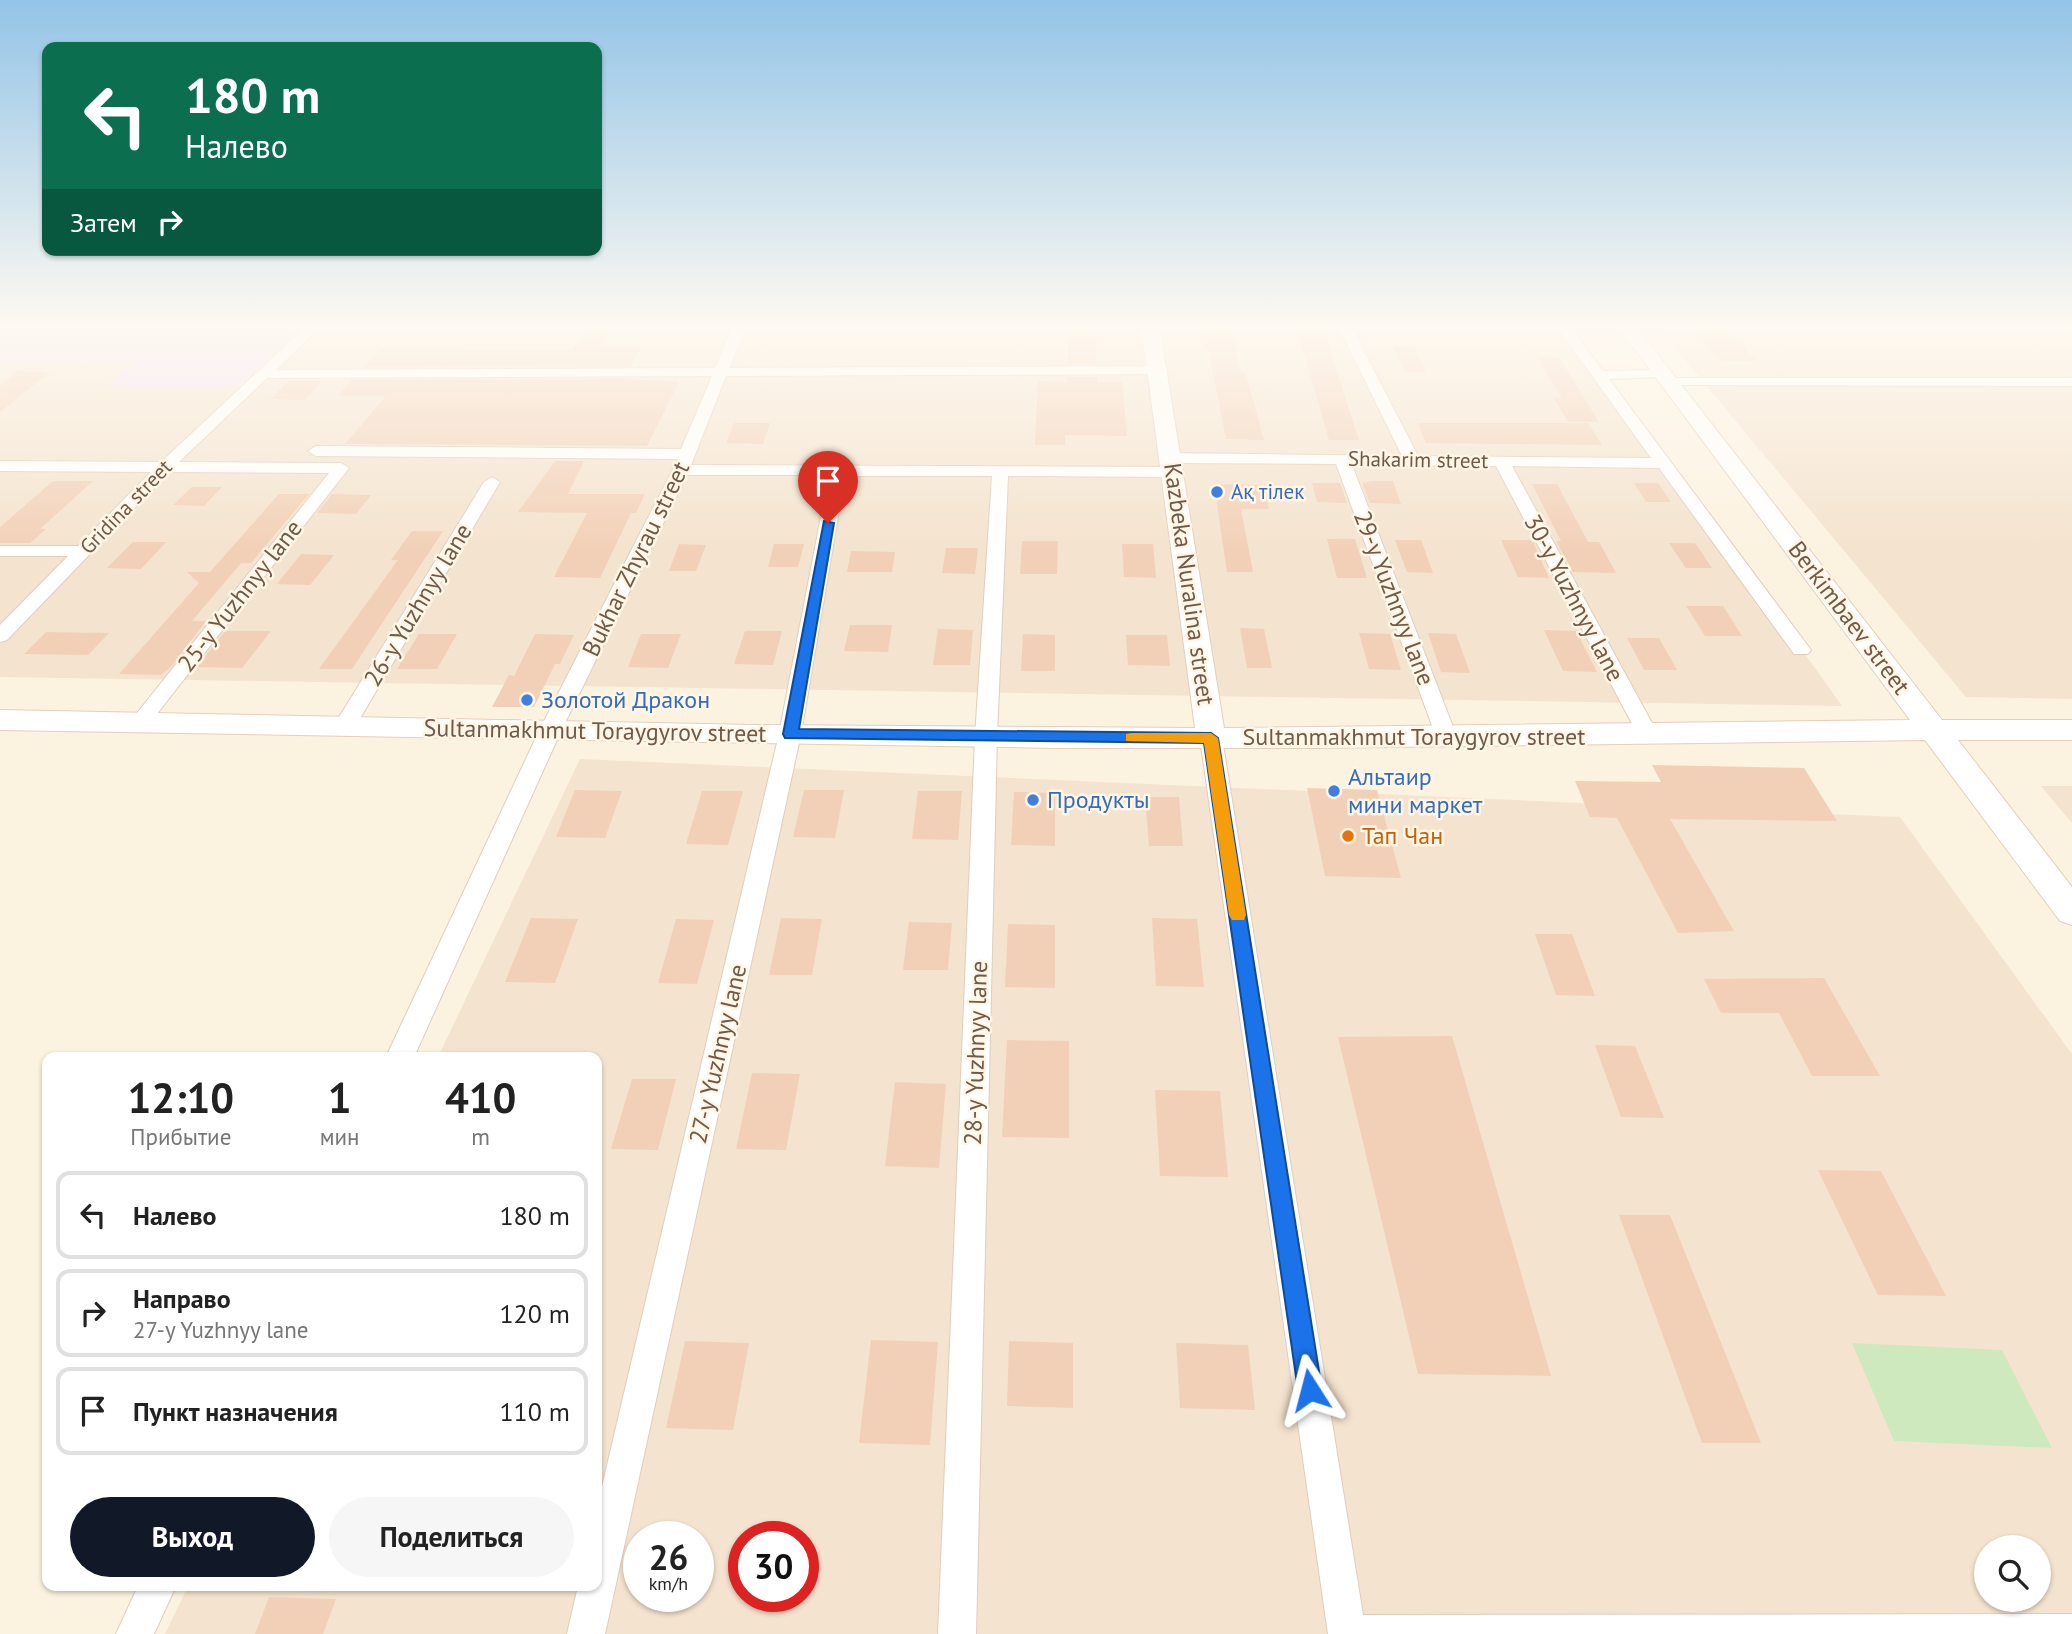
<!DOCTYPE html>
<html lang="ru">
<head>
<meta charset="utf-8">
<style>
  body { margin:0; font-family:"PT Sans",sans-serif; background:#f6f6f6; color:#222; height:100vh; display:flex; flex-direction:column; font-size:26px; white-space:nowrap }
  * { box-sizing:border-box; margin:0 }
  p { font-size:23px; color:#767676 }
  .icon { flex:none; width:38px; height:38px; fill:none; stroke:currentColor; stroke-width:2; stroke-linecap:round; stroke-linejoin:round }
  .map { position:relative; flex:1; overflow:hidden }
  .sheet { position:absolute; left:42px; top:1052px; width:560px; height:539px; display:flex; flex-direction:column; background:#fff; border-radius:14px; box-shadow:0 2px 5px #0004 }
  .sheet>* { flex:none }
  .banner { position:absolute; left:42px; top:42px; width:560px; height:214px; border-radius:14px; box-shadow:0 2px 5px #0004; background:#0b6e4f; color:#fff; overflow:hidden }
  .buttons { position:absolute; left:1974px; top:1535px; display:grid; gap:14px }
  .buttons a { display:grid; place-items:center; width:77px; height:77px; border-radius:50%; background:#fff; box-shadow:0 2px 5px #0004; font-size:35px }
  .speed { position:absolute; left:623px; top:1521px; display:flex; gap:14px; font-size:35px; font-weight:700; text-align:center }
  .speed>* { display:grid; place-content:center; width:91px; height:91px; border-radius:50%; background:#fff; box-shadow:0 2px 5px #0004; line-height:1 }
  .speed small { font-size:18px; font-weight:400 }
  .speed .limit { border:10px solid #d22; background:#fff; color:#111 }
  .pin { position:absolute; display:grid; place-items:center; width:60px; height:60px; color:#fff; margin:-72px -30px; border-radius:50% 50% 50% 0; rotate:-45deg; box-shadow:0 0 7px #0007 }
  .pin .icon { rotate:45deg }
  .me { position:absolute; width:77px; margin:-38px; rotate:351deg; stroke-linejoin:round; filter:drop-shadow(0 0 5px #0008) }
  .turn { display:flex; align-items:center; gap:24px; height:147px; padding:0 28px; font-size:32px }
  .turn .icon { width:91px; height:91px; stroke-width:2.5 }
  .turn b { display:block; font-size:49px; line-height:60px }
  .then { display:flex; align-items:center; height:66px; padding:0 28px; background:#0003; gap:14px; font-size:26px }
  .eta { display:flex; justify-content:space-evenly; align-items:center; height:119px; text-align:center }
  .eta b { font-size:42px; font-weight:700; line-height:49px }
  .cta { display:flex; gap:14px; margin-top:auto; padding:14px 28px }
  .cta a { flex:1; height:80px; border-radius:42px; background:#111827; color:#fff; font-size:28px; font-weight:700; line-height:80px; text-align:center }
  .cta a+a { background:#f6f6f6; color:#222 }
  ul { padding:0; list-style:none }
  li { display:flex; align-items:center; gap:21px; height:88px; margin:0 14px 10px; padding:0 14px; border:4px solid #e0e0e0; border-radius:14px }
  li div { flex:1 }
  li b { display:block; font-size:26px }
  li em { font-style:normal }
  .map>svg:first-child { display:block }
  .residential { fill:#f4e3ce; fill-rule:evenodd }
  .education { fill:#efddf8 }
  .green { fill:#cfe9bf }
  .building { fill:#f2d0b7 }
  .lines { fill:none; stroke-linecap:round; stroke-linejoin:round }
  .street-casing { stroke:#e0cebc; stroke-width:2 }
  .secondary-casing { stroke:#e5cfba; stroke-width:2 }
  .street { fill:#fff; fill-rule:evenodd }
  .secondary { fill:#fff; fill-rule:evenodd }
  .route { fill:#1a73e8; stroke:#114b97; stroke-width:2 }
  .slow { fill:#f59e0b }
  .shop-dot { fill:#3f7fe0; stroke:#fff6e6; stroke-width:2.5 }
  .food-dot { fill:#e8710a; stroke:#fff6e6; stroke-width:2.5 }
  .labels { text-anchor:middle; stroke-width:5; stroke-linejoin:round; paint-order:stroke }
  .far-street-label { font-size:21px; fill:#725847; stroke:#fff6e6 }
  .far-shop-label { font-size:21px; fill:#366cbe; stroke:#fff6e6; text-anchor:start }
  .street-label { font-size:24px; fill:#725847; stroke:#fff6e6 }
  .shop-label { font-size:24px; fill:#366cbe; stroke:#fff6e6; text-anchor:start }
  .food-label { font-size:24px; fill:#c56008; stroke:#fff6e6; text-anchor:start }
</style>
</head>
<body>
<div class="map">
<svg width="2072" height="1634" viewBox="0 0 2072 1634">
  <rect width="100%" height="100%" fill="#fcf2e0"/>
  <!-- residential -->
  <g class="residential">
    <path d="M0 324H1569L1842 706 0 677Z"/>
    <path d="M1655 324H2072V699L1966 697Z"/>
    <path d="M580 759 1900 817 2072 1054V1634H165L188 1586H597V1057H438ZM639 1536H698V1596H639ZM744 1536H803V1596H744ZM1986 1547H2039V1600H1986Z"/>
    <path d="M2041 786H2072V823Z"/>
  </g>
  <!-- education -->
  <path class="education" d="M0 324H305L241 385H110L135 361 0 363Z"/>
  <!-- green -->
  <path class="green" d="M1852 1343 2002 1350 2052 1448 1894 1441Z"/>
  <!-- building -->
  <g class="building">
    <path d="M590 324H614L599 348H641L631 366 364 367 380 349 572 350Z"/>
    <path d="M1697 324H1722L1756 361H1721L1693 329H1702Z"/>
    <path d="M1201 329H1231L1241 372H1245L1264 440 1226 439 1208 349H1204Z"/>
    <path d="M1297 329H1323L1359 440H1329Z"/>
    <path d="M1068 334H1095L1096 364H1068Z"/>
    <path d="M1393 347H1414L1426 372H1404Z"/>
    <path d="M1536 356 1559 357 1599 422H1568L1554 398H1562Z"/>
    <path d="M18 371 50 372 0 412V386Z"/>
    <path d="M1067 377H1097V382H1122L1127 436 1065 435V445H1035L1038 381 1067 382Z"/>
    <path d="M623 379 679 382 647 446 345 444 386 396H338L352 380Z"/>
    <path d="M289 381H322L305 400 270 399Z"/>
    <path d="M734 423H770L763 444 726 443Z"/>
    <path d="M1418 423H1588L1602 445 1426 443Z"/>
    <path d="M555 461H584L568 494H645L636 513H631L600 578 554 577 587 513 518 512Z"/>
    <path d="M53 481H93L40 529H46L30 543H0V527Z"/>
    <path d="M1372 481H1393L1401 504 1370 503 1362 483Z"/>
    <path d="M1312 483H1340L1347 503 1317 502Z"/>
    <path d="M1634 483H1658L1671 502H1646Z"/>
    <path d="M1214 484 1264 485 1269 509H1241L1253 572H1227Z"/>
    <path d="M1532 484H1557L1588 542H1599L1616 573 1573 572 1556 541H1561Z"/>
    <path d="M192 487H222L204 506 173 505Z"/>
    <path d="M279 494H309L251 563H241L192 621H206L171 667 161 675 119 674 199 583 187 572H210Z"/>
    <path d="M332 494 371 495 356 514 317 513Z"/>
    <path d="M412 531H443L352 669H319L398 560H391Z"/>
    <path d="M1327 539H1355L1367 578H1337Z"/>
    <path d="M1395 540H1421L1433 573 1407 572Z"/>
    <path d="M1501 540H1532L1549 578 1518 577Z"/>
    <path d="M1022 541H1058L1057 574H1020Z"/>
    <path d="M133 542H166L141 569 107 568Z"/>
    <path d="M1669 543H1695L1712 568H1686Z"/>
    <path d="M679 544 706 545 696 571H669Z"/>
    <path d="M774 544H804L798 567H768Z"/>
    <path d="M1122 544H1153L1156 578 1124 577Z"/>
    <path d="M946 548H978L975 574 942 573Z"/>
    <path d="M851 551 895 552 892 572H847Z"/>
    <path d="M301 554 334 555 310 585 277 584Z"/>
    <path d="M1686 606H1723L1742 636H1705Z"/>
    <path d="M850 625H892L888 652 844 651Z"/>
    <path d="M1240 628 1264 629 1272 668H1247Z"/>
    <path d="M938 629 973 630 970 665H933Z"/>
    <path d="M1544 630 1576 631 1597 672 1563 671Z"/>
    <path d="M225 631H271L242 668 197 667Z"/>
    <path d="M745 631H782L773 665 734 664Z"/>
    <path d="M46 632 109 633 88 655 24 654Z"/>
    <path d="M1359 633 1390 634 1401 670 1369 669Z"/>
    <path d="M1428 633 1456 634 1470 673 1441 672Z"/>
    <path d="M419 634H457L437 669H397Z"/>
    <path d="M535 634 574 635 560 664H555L534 707H492L509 675 514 676Z"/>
    <path d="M641 634H681L668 668 628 667Z"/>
    <path d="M1023 634 1055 635V671H1021Z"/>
    <path d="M1126 635H1167L1170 666 1128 665Z"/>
    <path d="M1627 638H1659L1677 670H1644Z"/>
    <path d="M1652 765 1804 768 1837 821 1670 819 1734 931 1678 933 1617 818 1590 817 1575 781 1661 782Z"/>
    <path d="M1307 788 1377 790 1401 878 1325 876Z"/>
    <path d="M575 790 622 791 605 838 556 837Z"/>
    <path d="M804 790H844L835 838 793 837Z"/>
    <path d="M702 791H743L728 845 686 844Z"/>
    <path d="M918 791H962L958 840 912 839Z"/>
    <path d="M1014 792 1055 793V846L1011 845Z"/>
    <path d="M1145 797H1179L1183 846H1149Z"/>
    <path d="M531 918 578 919 555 983 505 982Z"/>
    <path d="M781 918 822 919 812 975H769Z"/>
    <path d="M1152 918 1197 919 1204 987 1156 986Z"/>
    <path d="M676 919 714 920 697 984 658 983Z"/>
    <path d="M909 922 952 923 948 970H903Z"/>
    <path d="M1008 924 1055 925V988L1005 987Z"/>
    <path d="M1535 934H1572L1595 996 1556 995Z"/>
    <path d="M1824 978 1880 1076H1812L1779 1013H1721L1704 979Z"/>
    <path d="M1452 1036 1551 1376 1418 1374 1338 1037Z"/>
    <path d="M1007 1040 1069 1041V1138L1002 1137Z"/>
    <path d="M1595 1045 1635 1046 1664 1118 1621 1117Z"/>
    <path d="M752 1073 800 1074 786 1150 736 1149Z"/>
    <path d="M632 1079H676L658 1150 611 1149Z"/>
    <path d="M895 1082 946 1084 939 1168 885 1166Z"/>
    <path d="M1155 1090 1220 1091 1228 1177 1160 1176Z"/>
    <path d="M1818 1170 1881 1171 1946 1296 1878 1295Z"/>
    <path d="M1619 1215H1670L1761 1443H1702Z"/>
    <path d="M871 1340 938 1342 930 1445 859 1443Z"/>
    <path d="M685 1341 749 1343 733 1430 666 1428Z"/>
    <path d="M1009 1341 1073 1343V1408L1007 1406Z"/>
    <path d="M1176 1343 1248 1345 1255 1410 1180 1408Z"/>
    <path d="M269 1597 336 1599 323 1634H255Z"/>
  </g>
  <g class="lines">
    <!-- street casing -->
    <g class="street-casing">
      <g id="street">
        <path d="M309 324H323L276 370 715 368 734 324H746L730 368 1157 366 1164 370 1157 374 726 376 691 465 1173 467 1181 472 1173 477 1008 476 997 737 976 1634H938L975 737 992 476H845L801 734 605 1634H567L578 1586H597V1508L779 734 829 475H687L561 731 414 1057H386L539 731 678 459 316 456 308 451 316 446 681 449 712 376 267 378 179 462 341 463 349 468 146 728 139 730 129 723 329 473 169 472 7 640 0 642V625L68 556H0V546H78L151 472 0 471V461L161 462Z"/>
        <path d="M1337 324H1350L1418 456 1651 458 1555 324H1568L1603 371 1668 370V376L1663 377 1609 379 1808 646 1811 650 1808 654H1794L1659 468 1512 466 1658 734 1654 739H1640L1496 466 1352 465 1457 737 1454 742H1438L1336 464 1170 463 1162 458 1170 453 1402 456Z"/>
        <path d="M1740 324H2051L2056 327 2049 331 1757 332Z"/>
        <path d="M1670 378H2072V386L1665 385 1663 382Z"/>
        <path d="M492 477 500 482 355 727 351 732H337L333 727 484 482Z"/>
        <path d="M1211 731 1219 733 1222 738 1363 1615 2072 1614V1634H1328L1200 738 1203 733Z"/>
        <path d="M138 1586H176L154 1634H116Z"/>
      </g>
    </g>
    <!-- secondary casing -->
    <g class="secondary-casing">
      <path id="secondary" d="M1141 324H1159L1224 728 1910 720 1616 324H1634L1942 720H2072V740H1958L2072 887V925L2060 921 1925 740 1316 748H1057L0 730V710L755 725 1195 728Z"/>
    </g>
    <!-- street -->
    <use href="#street" class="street"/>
    <!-- secondary -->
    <use href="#secondary" class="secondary"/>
  </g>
  <!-- sky -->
  <linearGradient id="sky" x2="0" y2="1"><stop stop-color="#93c4e7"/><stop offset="0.59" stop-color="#fef9f1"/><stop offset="1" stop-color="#fef9f1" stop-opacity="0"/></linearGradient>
  <rect width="2072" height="552" fill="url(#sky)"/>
  <!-- route -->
  <path class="route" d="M824 521 834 523 799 729 1211 733 1218 738 1322 1390 1318 1398 1310 1401 1302 1398 1298 1390 1204 743 785 738 783 734Z"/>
  <!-- slow -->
  <path class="slow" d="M1131 733H1211L1218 738 1246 915 1244 920H1232L1229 915 1204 743 1126 741V734Z"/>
  <!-- markers -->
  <g class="shop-dot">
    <circle cx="1217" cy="492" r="7"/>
    <circle cx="527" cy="700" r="7"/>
    <circle cx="1334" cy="791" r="7"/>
    <circle cx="1033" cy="800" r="7"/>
  </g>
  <circle class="food-dot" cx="1348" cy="836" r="7"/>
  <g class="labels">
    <!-- far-street labels -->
    <g class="far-street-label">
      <text transform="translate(1418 460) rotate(1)" y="7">Shakarim street</text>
      <text transform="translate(126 507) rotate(-46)" y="7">Gridina street</text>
    </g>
    <!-- far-shop labels -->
    <g class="far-shop-label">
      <text x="1231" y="499">Ақ тілек</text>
    </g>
    <!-- street labels -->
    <g class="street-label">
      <text transform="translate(636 559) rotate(-64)" y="8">Bukhar Zhyrau street</text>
      <text transform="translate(1189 584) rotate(82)" y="8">Kazbeka Nuralina street</text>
      <text transform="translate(240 596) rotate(-52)" y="8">25-y Yuzhnyy lane</text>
      <text transform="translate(1394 598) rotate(69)" y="8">29-y Yuzhnyy lane</text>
      <text transform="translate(1574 598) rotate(62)" y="8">30-y Yuzhnyy lane</text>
      <text transform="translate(418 605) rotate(-59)" y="8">26-y Yuzhnyy lane</text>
      <text transform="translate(1849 618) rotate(53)" y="8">Berkimbaev street</text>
      <text transform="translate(595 731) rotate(1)" y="8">Sultanmakhmut Toraygyrov street</text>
      <text x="1414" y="745">Sultanmakhmut Toraygyrov street</text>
      <text transform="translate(976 1053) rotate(-88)" y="8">28-y Yuzhnyy lane</text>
      <text transform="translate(718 1054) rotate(-77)" y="8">27-y Yuzhnyy lane</text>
    </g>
    <!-- shop labels -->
    <g class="shop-label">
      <text x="541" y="708">Золотой Дракон</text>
      <text x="1348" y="785">Альтаир<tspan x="1348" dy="28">мини маркет</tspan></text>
      <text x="1047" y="808">Продукты</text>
    </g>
    <!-- food labels -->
    <g class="food-label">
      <text x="1362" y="844">Тап Чан</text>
    </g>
  </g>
</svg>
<div class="buttons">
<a><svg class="icon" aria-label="search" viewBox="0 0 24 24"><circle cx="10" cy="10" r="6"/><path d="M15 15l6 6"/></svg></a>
</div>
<div class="speed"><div>26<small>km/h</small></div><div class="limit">30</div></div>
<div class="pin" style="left:828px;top:523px;background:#d93025"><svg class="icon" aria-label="arrive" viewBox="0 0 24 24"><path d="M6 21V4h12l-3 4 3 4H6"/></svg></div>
<svg class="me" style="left:1310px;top:1390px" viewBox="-20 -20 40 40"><path d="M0-17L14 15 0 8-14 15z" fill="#1a73e8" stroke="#fff" stroke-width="4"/></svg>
<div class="banner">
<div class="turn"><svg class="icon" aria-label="left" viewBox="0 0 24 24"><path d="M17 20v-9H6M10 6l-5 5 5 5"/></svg><div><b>180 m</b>Налево</div></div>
<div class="then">Затем<svg class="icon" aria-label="right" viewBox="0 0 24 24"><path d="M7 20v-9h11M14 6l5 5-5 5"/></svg></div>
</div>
<section class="sheet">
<div class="eta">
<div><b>12:10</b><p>Прибытие</p></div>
<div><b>1</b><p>мин</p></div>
<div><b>410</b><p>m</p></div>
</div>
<ul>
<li><svg class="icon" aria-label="left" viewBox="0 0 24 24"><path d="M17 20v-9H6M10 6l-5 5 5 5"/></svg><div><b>Налево</b></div><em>180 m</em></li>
<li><svg class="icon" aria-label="right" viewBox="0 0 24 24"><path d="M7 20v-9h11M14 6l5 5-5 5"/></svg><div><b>Направо</b><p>27-y Yuzhnyy lane</p></div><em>120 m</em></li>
<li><svg class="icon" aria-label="arrive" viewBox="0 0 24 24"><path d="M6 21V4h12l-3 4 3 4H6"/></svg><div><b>Пункт назначения</b></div><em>110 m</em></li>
</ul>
<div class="cta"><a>Выход</a><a>Поделиться</a></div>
</section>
</div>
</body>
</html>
